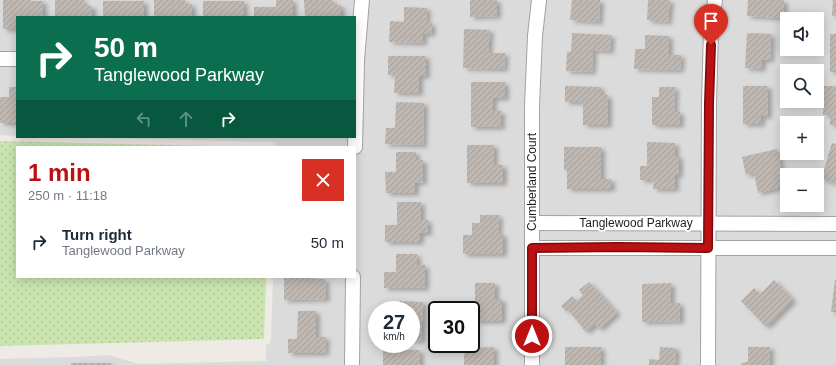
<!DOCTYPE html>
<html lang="en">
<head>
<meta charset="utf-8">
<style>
  body { margin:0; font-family:Helvetica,sans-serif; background:#f2f2f3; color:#1f2937; height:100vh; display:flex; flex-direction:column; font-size:15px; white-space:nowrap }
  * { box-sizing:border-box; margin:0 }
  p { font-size:13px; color:#747a83 }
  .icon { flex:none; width:22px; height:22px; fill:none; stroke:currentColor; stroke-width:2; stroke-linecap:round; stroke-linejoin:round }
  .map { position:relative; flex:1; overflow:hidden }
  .sheet { position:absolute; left:16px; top:146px; width:340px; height:132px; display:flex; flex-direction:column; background:#fff; border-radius:0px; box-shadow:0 2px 10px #0003 }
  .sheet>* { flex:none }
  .hud { position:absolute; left:16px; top:16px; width:340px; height:122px; border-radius:0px; box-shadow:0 2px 10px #0003; background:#0b6e4f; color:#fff; overflow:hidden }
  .tools { position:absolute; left:780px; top:12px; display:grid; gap:8px }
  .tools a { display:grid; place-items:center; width:44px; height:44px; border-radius:0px; background:#fff; box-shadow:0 2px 10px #0003; font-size:20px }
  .speed { position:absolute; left:368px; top:301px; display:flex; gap:8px; font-size:20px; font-weight:700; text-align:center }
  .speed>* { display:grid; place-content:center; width:52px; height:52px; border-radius:50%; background:#fff; box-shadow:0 2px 10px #0003; line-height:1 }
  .speed small { font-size:10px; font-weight:400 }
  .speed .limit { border:2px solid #111; border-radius:6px; background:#fff; color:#111 }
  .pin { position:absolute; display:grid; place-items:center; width:34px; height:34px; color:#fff; margin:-41px -17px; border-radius:50% 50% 50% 0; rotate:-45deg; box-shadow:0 0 4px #0007 }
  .pin .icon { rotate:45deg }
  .me { position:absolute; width:44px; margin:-22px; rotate:0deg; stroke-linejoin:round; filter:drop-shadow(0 0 3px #0008) }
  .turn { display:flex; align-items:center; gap:14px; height:84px; padding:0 12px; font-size:18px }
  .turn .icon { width:52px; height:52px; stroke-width:2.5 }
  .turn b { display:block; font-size:28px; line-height:34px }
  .lanes { display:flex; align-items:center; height:38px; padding:0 12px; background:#0003; justify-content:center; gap:20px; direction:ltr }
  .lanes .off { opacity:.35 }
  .round { display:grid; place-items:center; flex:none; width:42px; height:42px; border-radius:0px; background:#f2f2f3 }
  .headline { display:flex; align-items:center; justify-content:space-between; height:68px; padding:0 12px }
  h1 { font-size:24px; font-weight:600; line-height:30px; color:#bc1113 }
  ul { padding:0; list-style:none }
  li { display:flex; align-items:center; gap:12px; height:56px; padding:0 12px }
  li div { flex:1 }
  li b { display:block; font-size:15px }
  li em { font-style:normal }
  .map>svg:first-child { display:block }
  .residential { fill:#dcdbdb; fill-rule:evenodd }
  .grass { fill:url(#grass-dots) }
  .building { fill:url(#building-hatch); filter:url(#shadow) }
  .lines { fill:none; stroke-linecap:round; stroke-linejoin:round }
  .street-casing { stroke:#a2a2a2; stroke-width:16 }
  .street { stroke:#fff; stroke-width:14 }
  .route-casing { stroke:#7a0b0c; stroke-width:10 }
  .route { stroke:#bc1113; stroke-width:7 }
  .labels { text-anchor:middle; stroke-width:4; stroke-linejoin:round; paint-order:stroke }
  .street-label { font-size:12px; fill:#1e1e1e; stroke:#fff }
</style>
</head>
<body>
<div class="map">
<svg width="836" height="365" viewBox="0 0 836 365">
  <defs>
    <pattern id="grass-dots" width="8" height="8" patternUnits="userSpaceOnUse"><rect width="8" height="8" fill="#cae4af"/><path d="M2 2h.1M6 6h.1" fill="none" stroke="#adc396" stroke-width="1.8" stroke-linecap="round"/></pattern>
    <pattern id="building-hatch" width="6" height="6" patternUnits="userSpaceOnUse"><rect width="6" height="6" fill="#bfb7b2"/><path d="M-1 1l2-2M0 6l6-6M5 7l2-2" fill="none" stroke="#a49d99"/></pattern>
    <filter id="shadow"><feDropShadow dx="4" dy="2.5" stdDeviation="2" flood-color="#0004"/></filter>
  </defs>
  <rect width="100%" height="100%" fill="#eeebe5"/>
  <!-- residential -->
  <path class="residential" d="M0 0H836V365H0V359L74 357 109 355 139 364 266 361V345L270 343 271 339 273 277H355V147H277L274 143 270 142 73 137H355V17H17V136L0 135ZM787 19H817V49H787ZM787 71H817V101H787ZM787 123H817V153H787ZM787 175H817V205H787ZM377 310H411V344H377ZM437 310H471V344H437Z"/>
  <!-- grass -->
  <path class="grass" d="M0 141 251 147H17V277H266L264 339 0 346Z"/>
  <!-- building -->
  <g class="building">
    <path d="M3 0H30V1H43V17H17V29H3Z"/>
    <path d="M55 0H84L83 6H92V17H55Z"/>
    <path d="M154 0H185V4H192V17H154Z"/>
    <path d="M276 0H293V17H254V7H276Z"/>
    <path d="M304 0H333V5H341V17H305Z"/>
    <path d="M470 0H497V16L470 17Z"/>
    <path d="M572 0H600L599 22 570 20Z"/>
    <path d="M648 0H670L668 22 647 20Z"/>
    <path d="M748 0H784L783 18 747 16Z"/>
    <path d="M833 0H836V16H832Z"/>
    <rect x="103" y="1" width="41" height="16"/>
    <rect x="203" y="1" width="41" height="16"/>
    <path d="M404 7 427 8 426 23H432L431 34H423V43L389 42 390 21 404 22Z"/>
    <path d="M464 29 490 30 488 53H505L504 69 463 68Z"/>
    <path d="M572 33 611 35 610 51 593 50 592 72 566 71 567 52H571Z"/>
    <path d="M747 33 771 34 770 60H762V69L745 68Z"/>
    <rect x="830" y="34" width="6" height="38"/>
    <path d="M645 35 669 36V55H681L680 70 634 69 635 49H645Z"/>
    <path d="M388 56H426V76H419V93H394L395 75H388Z"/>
    <path d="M471 82H505V98H493V111H501V127H471Z"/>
    <path d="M565 86 601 87V95H608V125H583V102H565Z"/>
    <path d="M743 86H768V116H761V124H743Z"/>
    <path d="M823 86H836V125H830V115H823Z"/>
    <path d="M9 87H17V123H0V97H9Z"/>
    <path d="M659 87H675L674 112H680V125H652V97H659Z"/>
    <path d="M396 102 424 103 423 145 385 144 386 128H395Z"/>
    <path d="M647 142 675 143V156H679V175H675V189H653L654 180H640V166H647Z"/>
    <path d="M832 143 836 144V184L821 179Z"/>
    <path d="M467 145H494V165H503V183H467Z"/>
    <path d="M564 147H601V179H611V189H567V170H564Z"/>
    <path d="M777 149 785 186 758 193 754 173 746 175 742 157Z"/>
    <path d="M396 152H416V160H423V182L415 183V193H386L385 172H396Z"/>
    <path d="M397 202H421V220H428V233H420V242H385V225H397Z"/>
    <path d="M480 215H499L498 234H503V254H463V235H472V223H480Z"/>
    <path d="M396 254H417V265H425V288H384V272H396Z"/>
    <path d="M284 277H315V279H325L326 299 284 300Z"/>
    <path d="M774 280 793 300 766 327 741 301 754 288 760 294Z"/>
    <path d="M835 280H836V312H831Z"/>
    <path d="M589 282 617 313 599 329 595 324 586 332 568 310 566 311 561 306 572 296 577 301 583 295 579 290Z"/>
    <path d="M475 283H495V299H502V321H475Z"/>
    <path d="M671 283V303H680V321L642 322V284Z"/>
    <path d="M399 301 423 302 421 341 411 340V310H398Z"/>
    <path d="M298 311H316V337H326L325 353H288V339H297Z"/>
    <path d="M494 347V365H464V348Z"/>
    <rect x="565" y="347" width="36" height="18"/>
    <path d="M660 347 676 348 675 365H649V359L659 360Z"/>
    <path d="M748 347H770V365H741V363L748 362Z"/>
    <rect x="383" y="350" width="37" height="15"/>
    <rect x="71" y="363" width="40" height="2"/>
  </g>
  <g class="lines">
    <!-- street casing -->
    <g class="street-casing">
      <g id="street">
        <path d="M0 59H17"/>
        <path d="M355 147 357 60 362 0"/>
        <path d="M532 223 836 224"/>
        <path d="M532 248H836"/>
        <path d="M352 365 353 277"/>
        <path d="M532 365V106L535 36 539 0"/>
        <path d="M708 365 709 103 711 30 715 0"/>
      </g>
    </g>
    <!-- street -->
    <use href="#street" class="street"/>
  </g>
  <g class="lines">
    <!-- route casing -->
    <g class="route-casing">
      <path id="route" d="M532 336V248L618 247 708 248 709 103 711 45"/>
    </g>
    <!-- route -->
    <use href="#route" class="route"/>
  </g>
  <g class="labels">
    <!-- street labels -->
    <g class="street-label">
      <text transform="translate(532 182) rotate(-90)" y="4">Cumberland Court</text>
      <text x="636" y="227">Tanglewood Parkway</text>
    </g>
  </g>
</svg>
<div class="tools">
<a><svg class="icon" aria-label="sound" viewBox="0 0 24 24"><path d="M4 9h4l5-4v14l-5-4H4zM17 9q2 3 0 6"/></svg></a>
<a><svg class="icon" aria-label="search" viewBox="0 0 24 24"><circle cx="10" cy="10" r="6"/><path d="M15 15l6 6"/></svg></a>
<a>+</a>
<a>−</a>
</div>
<div class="speed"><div>27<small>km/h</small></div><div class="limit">30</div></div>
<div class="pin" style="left:711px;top:45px;background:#d93025"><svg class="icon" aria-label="arrive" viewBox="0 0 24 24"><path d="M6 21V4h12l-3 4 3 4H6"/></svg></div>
<svg class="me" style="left:532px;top:336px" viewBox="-20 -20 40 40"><circle r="17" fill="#bc1113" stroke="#fff" stroke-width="3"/><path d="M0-11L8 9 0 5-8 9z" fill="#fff"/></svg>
<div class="hud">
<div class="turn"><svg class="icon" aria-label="right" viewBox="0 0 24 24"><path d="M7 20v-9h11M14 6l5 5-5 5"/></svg><div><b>50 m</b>Tanglewood Parkway</div></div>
<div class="lanes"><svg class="icon off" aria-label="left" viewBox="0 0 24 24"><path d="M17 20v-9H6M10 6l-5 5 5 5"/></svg><svg class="icon off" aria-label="ahead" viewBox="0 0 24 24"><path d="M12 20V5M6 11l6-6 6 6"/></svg><svg class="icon" aria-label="right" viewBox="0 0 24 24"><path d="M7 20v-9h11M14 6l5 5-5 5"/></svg></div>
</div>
<section class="sheet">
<div class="headline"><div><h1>1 min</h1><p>250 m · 11:18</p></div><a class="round" style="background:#d93025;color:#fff"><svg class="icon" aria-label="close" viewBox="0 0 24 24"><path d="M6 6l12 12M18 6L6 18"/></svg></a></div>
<ul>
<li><svg class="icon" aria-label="right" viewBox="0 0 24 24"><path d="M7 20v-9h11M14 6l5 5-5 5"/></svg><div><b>Turn right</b><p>Tanglewood Parkway</p></div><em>50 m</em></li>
</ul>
</section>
</div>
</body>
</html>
